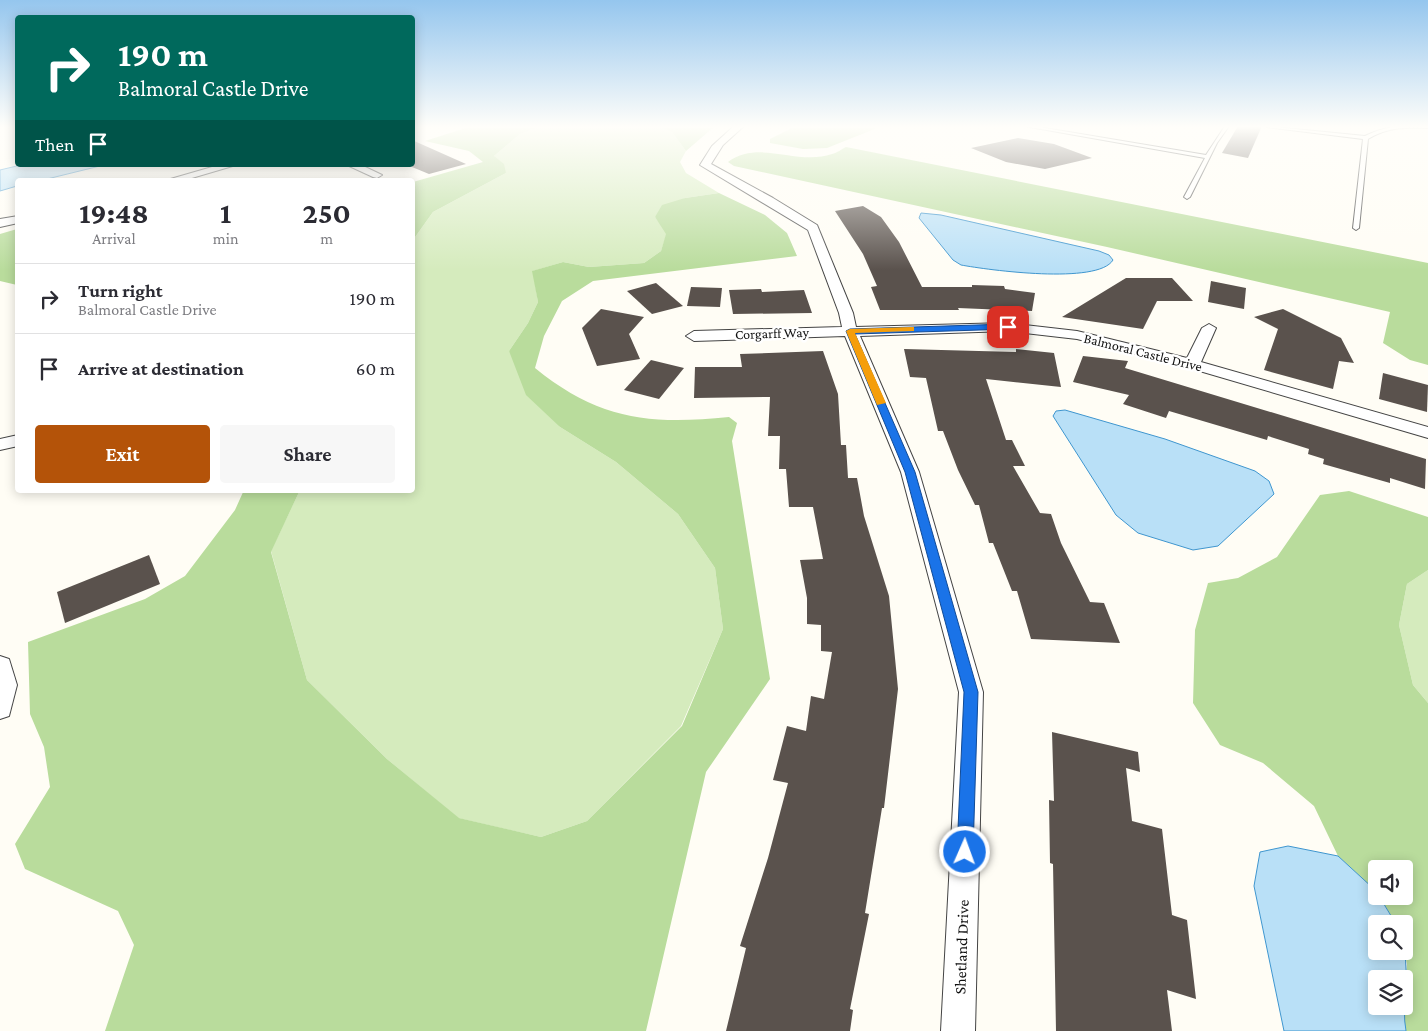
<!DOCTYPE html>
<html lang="en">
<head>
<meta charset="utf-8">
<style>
  body { margin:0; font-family:"Crimson Pro",serif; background:#f7f7f7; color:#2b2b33; height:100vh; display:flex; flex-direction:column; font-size:19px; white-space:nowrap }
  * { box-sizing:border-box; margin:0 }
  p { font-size:16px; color:#7c7c81 }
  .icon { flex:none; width:28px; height:28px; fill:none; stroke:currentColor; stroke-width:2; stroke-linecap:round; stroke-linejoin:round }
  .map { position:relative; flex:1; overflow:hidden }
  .side { position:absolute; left:15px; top:178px; width:400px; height:315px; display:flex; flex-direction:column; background:#fff; border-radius:5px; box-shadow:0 2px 12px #0003 }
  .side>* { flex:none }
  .banner { position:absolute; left:15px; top:15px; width:400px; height:152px; border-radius:5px; box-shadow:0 2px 12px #0003; background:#00695c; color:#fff; overflow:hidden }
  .buttons { position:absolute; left:1368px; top:860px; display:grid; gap:10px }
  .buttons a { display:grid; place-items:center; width:45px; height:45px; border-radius:5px; background:#fff; box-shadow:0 2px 12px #0003; font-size:25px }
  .pin { position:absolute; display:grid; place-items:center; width:42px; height:42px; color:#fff; margin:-21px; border-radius:10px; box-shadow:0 2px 8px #0006 }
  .me { position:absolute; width:55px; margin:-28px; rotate:2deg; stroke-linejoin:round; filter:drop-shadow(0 0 4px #0008) }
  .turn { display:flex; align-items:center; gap:18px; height:105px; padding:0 20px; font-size:22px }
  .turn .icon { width:65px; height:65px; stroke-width:2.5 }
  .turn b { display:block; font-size:35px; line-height:42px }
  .then { display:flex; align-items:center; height:48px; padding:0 20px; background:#0003; gap:10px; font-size:19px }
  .eta { display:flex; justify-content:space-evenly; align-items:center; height:85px; text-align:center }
  .eta b { font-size:30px; font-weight:700; line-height:35px }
  .primary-button { display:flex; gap:10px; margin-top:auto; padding:10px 20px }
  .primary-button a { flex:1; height:58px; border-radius:5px; background:#b45309; color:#fff; font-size:20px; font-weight:700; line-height:58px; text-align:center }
  .primary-button a+a { background:#f7f7f7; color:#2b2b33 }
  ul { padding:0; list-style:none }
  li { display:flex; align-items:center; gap:15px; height:70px; padding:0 20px; border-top:1px solid #e1e1e2 }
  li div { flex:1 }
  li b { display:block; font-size:19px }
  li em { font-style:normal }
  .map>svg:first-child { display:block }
  .green { fill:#d5ebbd }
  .forest { fill:#b9dc9c }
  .water { fill:#b9e0f7; stroke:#3f96cf; fill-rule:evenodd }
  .building { fill:#5a524d }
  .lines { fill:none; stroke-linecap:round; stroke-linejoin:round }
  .lane-casing { stroke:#444; stroke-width:2 }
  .street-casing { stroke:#444; stroke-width:2 }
  .lane { fill:#fff; fill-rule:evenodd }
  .street { fill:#fff; fill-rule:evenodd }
  .route { fill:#1a73e8; stroke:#114b97 }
  .slow { fill:#f59e0b }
  .labels { text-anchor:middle; stroke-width:5; stroke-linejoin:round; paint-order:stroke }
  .far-street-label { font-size:14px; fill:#111; stroke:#fff }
  .street-label { font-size:16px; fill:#111; stroke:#fff }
</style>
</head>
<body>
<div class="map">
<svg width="1428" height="1031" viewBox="0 0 1428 1031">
  <rect width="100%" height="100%" fill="#fffdf5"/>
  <!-- green -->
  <g class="green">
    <path d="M538 126H657L672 132 686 151 680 162 686 173 719 193 685 198 655 217 667 233 661 251 644 263 589 267 563 262 533 271 538 302 528 323 509 351 560 427 616 462 678 514 715 568 723 629 681 726 587 821 541 837 458 818 387 759 307 680 271 551 300 490H412L413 240 433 212 506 173 494 156 520 134Z"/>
    <path d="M1428 570V703L1413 685 1399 625 1407 584Z"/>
  </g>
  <!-- forest -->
  <g class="forest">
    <path d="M472 126H540L520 134 494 156 504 164 506 173 433 212 413 240V182L483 162 469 151 425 141Z"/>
    <path d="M657 126H715L686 151 672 132Z"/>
    <path d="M796 126H882L827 148 803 149 770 143V139Z"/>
    <path d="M846 147 1428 263V365L1410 360 1383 343 1390 312 1107 247 734 166 728 162C760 139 797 166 832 154 837 153 842 149 846 147Z"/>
    <path d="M719 193 765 215 787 233 797 256 593 281 562 301 544 336 535 368C599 420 650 425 729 417L737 423 732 441 770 679 706 772 646 1031H105L134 945 118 911 25 869 15 844 50 787 44 747 30 714 28 642 145 599 185 576 235 510 244 490H300L271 552 307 680 387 759 459 818 541 837 587 821 682 726 723 629 715 568 678 514 616 462 560 427 526 395 509 351 528 323 538 302 532 271 563 262 589 267 644 263 661 251 666 234 655 217 662 205 685 198Z"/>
    <path d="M17 229H18L17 285 0 281V234Z"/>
    <path d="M1349 491 1428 517V570L1407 584 1399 625 1413 685 1428 703V1031H1406L1404 1020 1407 964 1404 951V924H1396L1379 896H1404V869H1376V892L1338 856 1314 806 1263 763 1220 745 1193 703 1195 630 1208 583 1238 578 1277 557 1320 495Z"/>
  </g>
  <!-- water -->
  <g class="water">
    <path d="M21 165H104L43 180H18L17 186 0 191V170Z"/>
    <path d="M921 213 941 215 1099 251 1109 255 1113 260C1098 285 988 270 961 265L953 260 919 218Z"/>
    <path d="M1065 410 1165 439 1255 471 1269 481 1274 494 1218 546 1193 550 1138 533 1116 515 1053 416 1056 411Z"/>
    <path d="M1288 846 1338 856 1374 889 1376 896H1379L1396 924H1376V951H1404C1410 978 1401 1004 1406 1031H1284L1254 886 1260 852ZM1376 979H1404V1006H1376Z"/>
  </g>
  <!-- building -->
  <g class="building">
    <path d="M1238 126H1262L1248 158 1222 153Z"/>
    <path d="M1018 138 1054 144 1092 158 1045 169 1006 162 971 148Z"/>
    <path d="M412 140 466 164 429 174 412 167Z"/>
    <path d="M863 206 881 217 899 242 922 287H972V285L1004 286 1005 289 1035 293 1032 311 958 308 959 310H880L871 287 877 286 863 254 835 211Z"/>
    <path d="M1126 278H1172L1193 301H1157L1143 329 1062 317Z"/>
    <path d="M1211 281 1246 288 1244 309 1208 302Z"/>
    <path d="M656 283 683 306 652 314 627 291Z"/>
    <path d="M691 287 722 288 720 307 687 306Z"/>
    <path d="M761 289 762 292 804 290 812 313 733 314 729 290Z"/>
    <path d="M601 309 644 317 629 334 640 359 597 366 582 328Z"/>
    <path d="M1283 309 1341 338 1354 363 1339 361 1333 389 1264 370 1278 329 1254 317Z"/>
    <path d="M904 349 1016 352V349L1054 353 1061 387 986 379 1006 440H1012L1025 466H1013L1040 513 1051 514 1061 543 1090 602 1104 603 1120 643 1031 639 1017 591H1012L993 543H989L979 505H975L958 470 943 431H938L926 378 910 377Z"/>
    <path d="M823 351 838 394 841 445H846L848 478H857L864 516 889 596 898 689 884 808H882L865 913 869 914 850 1009 853 1010 850 1031H726L746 948 740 946 768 858 788 783 773 780 787 726 806 731 811 696 824 699 832 652 821 651V625L807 624V598L800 560 823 559 813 507H789L786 469H779L780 436H768L770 397 694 398 695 367H742L740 354Z"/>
    <path d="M1083 356 1128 361 1125 368 1426 459 1425 489 1390 478V483L1323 464 1324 459 1308 454 1309 449 1268 436 1267 440 1169 411 1166 418 1123 404 1129 395 1073 382Z"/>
    <path d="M651 360 684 368 659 399 624 390Z"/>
    <path d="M1383 373 1428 385 1427 412 1379 399Z"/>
    <path d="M149 555 160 584 65 623 57 592Z"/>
    <path d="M1052 732 1138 752 1140 772 1126 768 1132 821 1162 829 1172 915 1187 920 1196 999 1167 990 1172 1031H1056L1053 864 1050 863 1049 800 1054 801Z"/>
  </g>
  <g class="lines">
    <!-- lane casing -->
    <g class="lane-casing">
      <g id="lane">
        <path d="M1024 126H1033L1206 155 1225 126H1229L1217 143 1190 197 1187 199 1184 197 1205 158Z"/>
        <path d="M1265 126 1365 136C1386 125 1405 126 1428 126V128C1406 127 1388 127 1368 139L1359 228 1356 230 1353 228 1363 139 1267 127Z"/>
      </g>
    </g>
    <!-- street casing -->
    <g class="street-casing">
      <g id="street">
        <path d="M734 126H744L723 145 711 164 773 198 817 225 853 313 856 327 1008 323 1077 331 1187 358 1202 328 1209 324 1216 328 1201 362 1428 427V438L1186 367 1077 339 1008 331 860 336 919 472 983 692 975 1031H941L959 692 901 472 845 336 694 341 686 336 694 331 842 327 839 313 808 230 700 165 712 146Z"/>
        <path d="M219 165H236L185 180H167Z"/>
        <path d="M347 165H361L382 175 377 178 373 177Z"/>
        <path d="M18 216V223L0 227V219Z"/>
        <path d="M18 435V446L0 450V439Z"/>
        <path d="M0 656 9 659 17 685 9 716 0 719Z"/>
      </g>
    </g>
    <!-- lane -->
    <use href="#lane" class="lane"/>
    <!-- street -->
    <use href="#street" class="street"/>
  </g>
  <!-- sky -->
  <linearGradient id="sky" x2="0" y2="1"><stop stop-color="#95c6ee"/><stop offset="0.47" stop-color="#fffefa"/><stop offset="1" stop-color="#fffefa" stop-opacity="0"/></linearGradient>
  <rect width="1428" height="270" fill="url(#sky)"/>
  <!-- route -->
  <path class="route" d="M1008 324 1012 327 1011 329 855 334 915 472 978 692 973 852 971 857 965 860 959 857 957 852 964 692 905 472 846 331 850 329Z"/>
  <!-- slow -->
  <path class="slow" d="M911 327H914V331L855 333 886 403 877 405 846 331 850 329Z"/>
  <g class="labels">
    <!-- far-street labels -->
    <g class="far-street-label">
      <text transform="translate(772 333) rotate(-2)" y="5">Corgarff Way</text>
      <text transform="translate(1143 352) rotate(14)" y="5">Balmoral Castle Drive</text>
    </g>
    <!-- street labels -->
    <g class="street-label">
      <text transform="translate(961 947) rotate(-88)" y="6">Shetland Drive</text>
    </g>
  </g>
</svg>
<div class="buttons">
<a><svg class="icon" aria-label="sound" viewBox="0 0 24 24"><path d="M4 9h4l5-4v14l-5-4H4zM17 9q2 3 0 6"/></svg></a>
<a><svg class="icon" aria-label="search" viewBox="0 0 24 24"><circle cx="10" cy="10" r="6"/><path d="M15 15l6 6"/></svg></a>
<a><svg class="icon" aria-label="layers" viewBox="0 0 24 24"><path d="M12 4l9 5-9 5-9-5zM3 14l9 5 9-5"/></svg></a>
</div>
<div class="pin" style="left:1008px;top:327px;background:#d93025"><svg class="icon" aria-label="arrive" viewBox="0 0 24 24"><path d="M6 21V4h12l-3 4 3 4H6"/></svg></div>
<svg class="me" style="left:965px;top:852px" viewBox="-20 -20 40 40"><circle r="17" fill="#1a73e8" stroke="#fff" stroke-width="3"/><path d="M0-11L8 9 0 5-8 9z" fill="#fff"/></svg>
<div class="banner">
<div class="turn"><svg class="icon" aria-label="right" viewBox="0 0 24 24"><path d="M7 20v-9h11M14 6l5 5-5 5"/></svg><div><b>190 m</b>Balmoral Castle Drive</div></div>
<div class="then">Then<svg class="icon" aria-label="arrive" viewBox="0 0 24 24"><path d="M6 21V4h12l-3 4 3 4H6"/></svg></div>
</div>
<section class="side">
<div class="eta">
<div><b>19:48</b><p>Arrival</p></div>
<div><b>1</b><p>min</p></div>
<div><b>250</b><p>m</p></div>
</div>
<ul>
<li><svg class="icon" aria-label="right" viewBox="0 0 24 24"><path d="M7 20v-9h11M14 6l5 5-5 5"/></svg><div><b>Turn right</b><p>Balmoral Castle Drive</p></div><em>190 m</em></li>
<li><svg class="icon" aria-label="arrive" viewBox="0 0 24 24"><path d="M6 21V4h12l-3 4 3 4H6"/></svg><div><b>Arrive at destination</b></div><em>60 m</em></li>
</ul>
<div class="primary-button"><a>Exit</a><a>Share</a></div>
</section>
</div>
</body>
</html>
